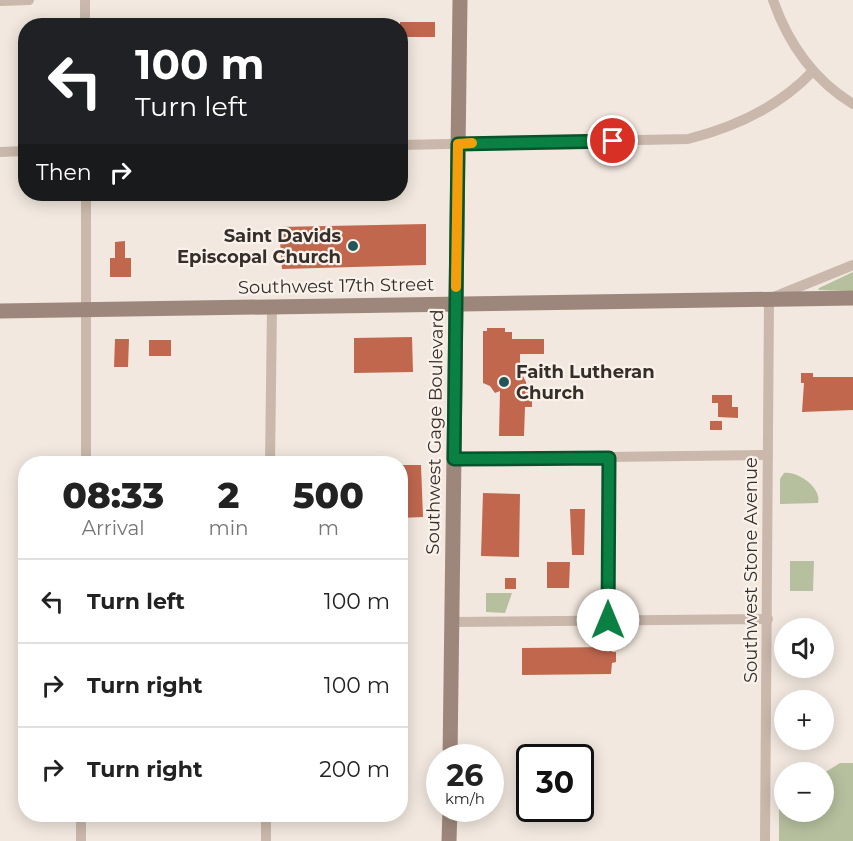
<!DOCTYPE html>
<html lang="en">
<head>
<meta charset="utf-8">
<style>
  body { margin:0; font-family:Montserrat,sans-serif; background:#f6f6f6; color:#222; height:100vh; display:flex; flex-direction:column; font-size:22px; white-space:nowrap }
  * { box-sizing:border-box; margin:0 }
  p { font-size:20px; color:#767676 }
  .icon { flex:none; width:33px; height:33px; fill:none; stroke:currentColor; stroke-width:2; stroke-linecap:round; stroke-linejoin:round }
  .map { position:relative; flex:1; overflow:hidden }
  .sheet { position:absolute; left:18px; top:456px; width:390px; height:366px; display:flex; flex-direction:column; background:#fff; border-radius:24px; box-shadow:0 3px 15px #0003 }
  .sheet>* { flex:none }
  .banner { position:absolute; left:18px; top:18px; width:390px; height:183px; border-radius:24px; box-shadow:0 3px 15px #0003; background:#202124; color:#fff; overflow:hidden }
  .tools { position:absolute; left:774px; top:618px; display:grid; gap:12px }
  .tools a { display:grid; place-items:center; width:60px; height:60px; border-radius:50%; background:#fff; box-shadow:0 3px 15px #0003; font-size:30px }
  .speed { position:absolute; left:426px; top:744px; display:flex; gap:12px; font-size:30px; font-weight:700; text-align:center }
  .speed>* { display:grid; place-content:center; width:78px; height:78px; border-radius:50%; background:#fff; box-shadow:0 3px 15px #0003; line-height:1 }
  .speed small { font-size:15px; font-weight:400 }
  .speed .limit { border:3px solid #111; border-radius:9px; background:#fff; color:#111 }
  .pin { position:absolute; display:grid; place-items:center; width:51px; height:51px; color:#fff; margin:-26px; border:3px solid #fff; border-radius:50%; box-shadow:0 2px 6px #0007 }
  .me { position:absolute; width:66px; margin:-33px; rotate:0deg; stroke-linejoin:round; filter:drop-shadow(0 0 4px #0008) }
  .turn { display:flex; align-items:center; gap:21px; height:126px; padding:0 18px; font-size:27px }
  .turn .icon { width:78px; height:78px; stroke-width:2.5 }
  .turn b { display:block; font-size:42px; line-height:51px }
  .then { display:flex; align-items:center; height:57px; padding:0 18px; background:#0003; gap:12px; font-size:22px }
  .eta { display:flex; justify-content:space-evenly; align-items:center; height:102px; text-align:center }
  .eta b { font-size:36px; font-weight:800; line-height:42px }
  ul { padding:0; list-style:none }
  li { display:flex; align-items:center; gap:18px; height:84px; padding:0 18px; border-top:2px solid #e0e0e0 }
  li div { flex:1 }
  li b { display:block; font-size:22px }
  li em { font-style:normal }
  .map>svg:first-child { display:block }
  .green { fill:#b6c09f }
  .building { fill:#c0674e }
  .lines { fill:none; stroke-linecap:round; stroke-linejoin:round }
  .minor { stroke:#c9b8ab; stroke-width:10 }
  .secondary { stroke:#9d877c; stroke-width:15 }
  .route-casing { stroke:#07532c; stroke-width:15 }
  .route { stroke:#0b8043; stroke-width:10 }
  .slow { stroke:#f59e0b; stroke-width:10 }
  .poi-dot { fill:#215557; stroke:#f9f2eb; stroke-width:2 }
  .labels { text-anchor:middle; stroke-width:4.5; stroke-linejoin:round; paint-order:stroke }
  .poi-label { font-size:18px; font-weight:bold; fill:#372e2a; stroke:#f9f2eb; text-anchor:end }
  .street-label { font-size:18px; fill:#372e2a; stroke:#f9f2eb }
</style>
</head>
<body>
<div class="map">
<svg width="853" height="841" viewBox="0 0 853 841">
  <rect width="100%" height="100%" fill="#f2e8df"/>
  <!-- green -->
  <g class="green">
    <path d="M853 272V291L818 290 819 288Z"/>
    <path d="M784 473C798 471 822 488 818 503L780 504V479Z"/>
    <path d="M790 561H814L813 591H790Z"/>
    <path d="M486 593H512L505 613 486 612Z"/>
    <path d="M840 763H853V841H779V801L784 798V812H824V773Z"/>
  </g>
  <!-- building -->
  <g class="building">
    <rect x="400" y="22" width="35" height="15"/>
    <path d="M426 224V265L282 269 279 227Z"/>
    <path d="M125 241V258H131V277H110V258H115V242Z"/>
    <path d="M487 328H505V332H512V339H544V354H520V370L526 382V388H532V407H525L524 436H499L500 391 495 393 490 386 483 383V331H487Z"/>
    <path d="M412 337 413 372 354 373V338Z"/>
    <path d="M115 339H129L128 367H114Z"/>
    <rect x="149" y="340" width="22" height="16"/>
    <path d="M801 373H813V377H853V410L802 412 804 383H801Z"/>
    <path d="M712 395H732V407H738V418L718 417V403H712Z"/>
    <rect x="710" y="421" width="12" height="9"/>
    <path d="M400 465H421L423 517 400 518Z"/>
    <path d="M483 493 520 494 519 557 481 556Z"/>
    <path d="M570 509H585L584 555H572Z"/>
    <path d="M547 562H570L569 588H547Z"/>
    <rect x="505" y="578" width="11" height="11"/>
    <path d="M611 647 612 652H616V662L612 663 611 674 522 675V648Z"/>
  </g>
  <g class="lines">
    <!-- minor -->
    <g class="minor">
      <path d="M85 0V26"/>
      <path d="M773 0C788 43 814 80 853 104"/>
      <path d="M0 1 29 0"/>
      <path d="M400 145 688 139C736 127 779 107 813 71"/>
      <path d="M0 152 26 151"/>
      <path d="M454 459 768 455"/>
      <path d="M86 464V194"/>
      <path d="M270 464 272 307"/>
      <path d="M608 620 609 458"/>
      <path d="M452 622 768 619"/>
      <path d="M81 841V814"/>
      <path d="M266 841V814"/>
      <path d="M765 841 769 299 853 265"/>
    </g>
    <!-- secondary -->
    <g class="secondary">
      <path d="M0 311 853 298"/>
      <path d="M450 758 460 0"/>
      <path d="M449 841 450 808"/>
    </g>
  </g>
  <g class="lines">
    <!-- route casing -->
    <g class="route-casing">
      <path id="route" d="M608 620 609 458 454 459 458 144 613 141"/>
    </g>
    <!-- route -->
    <use href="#route" class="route"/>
    <!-- slow -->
    <path class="slow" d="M456 287 458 144 472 143"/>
  </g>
  <!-- markers -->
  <g class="poi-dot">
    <circle cx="353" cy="246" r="6"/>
    <circle cx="504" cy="382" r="6"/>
  </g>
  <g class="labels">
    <!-- poi labels -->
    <g class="poi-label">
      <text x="341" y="242">Saint Davids<tspan x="341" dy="21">Episcopal Church</tspan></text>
      <text x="516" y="378" text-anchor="start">Faith Lutheran<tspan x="516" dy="21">Church</tspan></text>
    </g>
    <!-- street labels -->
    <g class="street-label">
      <text transform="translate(336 286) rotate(-1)" y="6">Southwest 17th Street</text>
      <text transform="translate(435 432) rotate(-89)" y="6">Southwest Gage Boulevard</text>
      <text transform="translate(751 570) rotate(-90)" y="6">Southwest Stone Avenue</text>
    </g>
  </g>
</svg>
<div class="tools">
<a><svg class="icon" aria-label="sound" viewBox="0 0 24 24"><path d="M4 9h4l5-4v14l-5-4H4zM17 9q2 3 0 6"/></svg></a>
<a>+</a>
<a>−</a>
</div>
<div class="speed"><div>26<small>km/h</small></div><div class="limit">30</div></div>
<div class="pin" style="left:613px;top:141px;background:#d93025"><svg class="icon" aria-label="arrive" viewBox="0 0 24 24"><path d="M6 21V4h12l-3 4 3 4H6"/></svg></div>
<svg class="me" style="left:608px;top:620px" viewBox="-20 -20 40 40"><circle r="19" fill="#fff"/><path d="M0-13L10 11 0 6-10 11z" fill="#0b8043"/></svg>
<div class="banner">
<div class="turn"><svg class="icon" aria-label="left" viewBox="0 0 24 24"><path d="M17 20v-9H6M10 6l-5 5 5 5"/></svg><div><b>100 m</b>Turn left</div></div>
<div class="then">Then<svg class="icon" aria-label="right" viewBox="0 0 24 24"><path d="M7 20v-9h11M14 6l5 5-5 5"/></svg></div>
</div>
<section class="sheet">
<div class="eta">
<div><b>08:33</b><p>Arrival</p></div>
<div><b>2</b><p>min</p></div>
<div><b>500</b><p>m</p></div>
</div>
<ul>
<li><svg class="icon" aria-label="left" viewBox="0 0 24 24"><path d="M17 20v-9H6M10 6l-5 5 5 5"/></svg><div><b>Turn left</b></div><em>100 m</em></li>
<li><svg class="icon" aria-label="right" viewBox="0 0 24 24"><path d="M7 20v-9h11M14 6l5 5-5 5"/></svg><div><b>Turn right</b></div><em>100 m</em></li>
<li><svg class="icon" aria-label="right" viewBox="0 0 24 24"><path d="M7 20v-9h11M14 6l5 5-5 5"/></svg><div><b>Turn right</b></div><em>200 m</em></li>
</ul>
</section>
</div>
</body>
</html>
